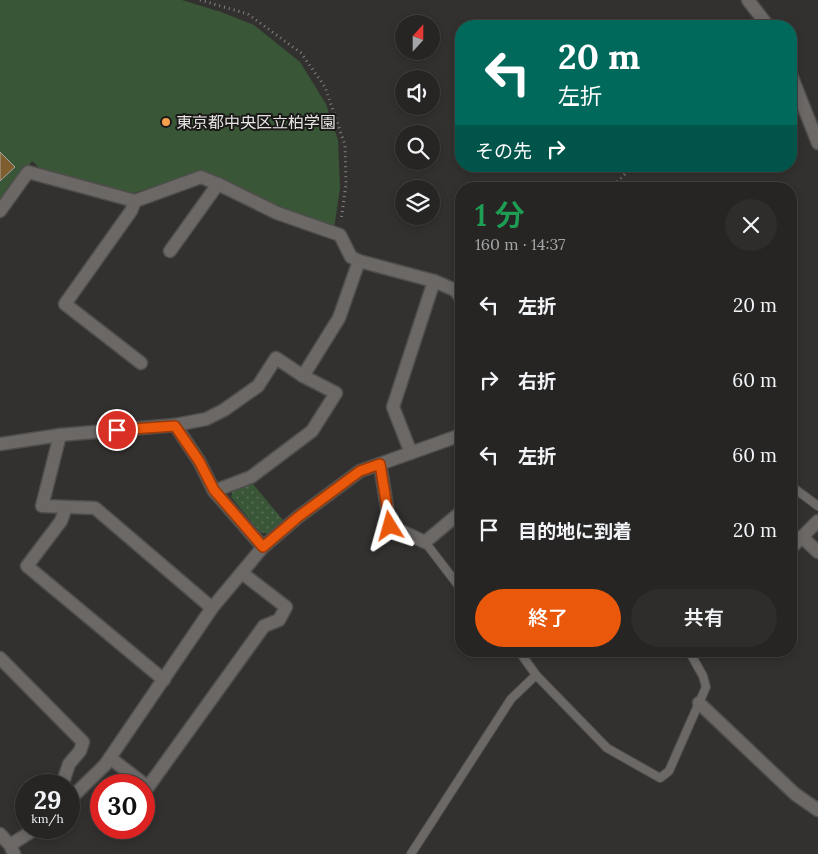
<!DOCTYPE html>
<html lang="ja">
<head>
<meta charset="utf-8">
<style>
  body { margin:0; font-family:Lora,"Noto Sans JP",serif; background:#2e2d2b; color:#f1f3f6; height:100vh; display:flex; flex-direction:column; font-size:19px; white-space:nowrap }
  * { box-sizing:border-box; margin:0 }
  p { font-size:16px; color:#a4a5a6 }
  .icon { flex:none; width:28px; height:28px; fill:none; stroke:currentColor; stroke-width:2; stroke-linecap:round; stroke-linejoin:round }
  .map { position:relative; flex:1; overflow:hidden }
  .details { position:absolute; left:455px; top:182px; width:342px; height:475px; display:flex; flex-direction:column; background:#262523; border-radius:20px; box-shadow:0 2px 8px #0003,0 0 0 1px #424241 }
  .details>* { flex:none }
  .top-card { position:absolute; left:455px; top:20px; width:342px; height:152px; border-radius:20px; box-shadow:0 2px 8px #0003,0 0 0 1px #424241; background:#00695c; color:#fff; overflow:hidden }
  .needle { width:32px; rotate:21deg }
  .fabs { position:absolute; left:395px; top:15px; display:grid; gap:10px }
  .fabs a { display:grid; place-items:center; width:45px; height:45px; border-radius:50%; background:#262523; box-shadow:0 2px 8px #0003,0 0 0 1px #424241; font-size:25px }
  .speed { position:absolute; left:15px; top:774px; display:flex; gap:10px; font-size:25px; font-weight:700; text-align:center }
  .speed>* { display:grid; place-content:center; width:65px; height:65px; border-radius:50%; background:#262523; box-shadow:0 2px 8px #0003,0 0 0 1px #424241; line-height:1 }
  .speed small { font-size:12px; font-weight:400 }
  .speed .limit { border:8px solid #d22; background:#fff; color:#111 }
  .pin { position:absolute; display:grid; place-items:center; width:42px; height:42px; color:#fff; margin:-21px; border:2px solid #fff; border-radius:50%; box-shadow:0 1px 5px #0007 }
  .me { position:absolute; width:55px; margin:-28px; rotate:352deg; stroke-linejoin:round; filter:drop-shadow(0 0 4px #0008) }
  .turn { display:flex; align-items:center; gap:18px; height:105px; padding:0 20px; font-size:22px }
  .turn .icon { width:65px; height:65px; stroke-width:2.5 }
  .turn b { display:block; font-size:35px; line-height:42px }
  .then { display:flex; align-items:center; height:48px; padding:0 20px; background:#0003; gap:10px; font-size:19px }
  .round { display:grid; place-items:center; flex:none; width:52px; height:52px; border-radius:26px; background:#2e2d2b }
  .headline { display:flex; align-items:center; justify-content:space-between; height:85px; padding:0 20px }
  h1 { font-size:30px; font-weight:600; line-height:38px; color:#1e9e55 }
  .cta { display:flex; gap:10px; margin-top:auto; padding:10px 20px }
  .cta a { flex:1; height:58px; border-radius:30px; background:#ea580c; color:#fff; font-size:20px; font-weight:600; line-height:58px; text-align:center }
  .cta a+a { background:#2e2d2b; color:#f1f3f6 }
  ul { padding:0; list-style:none }
  li { display:flex; align-items:center; gap:15px; height:75px; padding:0 20px }
  li div { flex:1 }
  li b { display:block; font-size:19px }
  li em { font-style:normal }
  .map>svg:first-child { display:block }
  .grass { fill:#395637 }
  .park { fill:url(#park-dots) }
  .building { fill:#7e5e2e; stroke:#a9a7a4 }
  .lines { fill:none; stroke-linecap:round; stroke-linejoin:round }
  .lane-casing { stroke:#4f4e4c; stroke-width:10 }
  .street-casing { stroke:#4f4e4c; stroke-width:15 }
  .secondary-casing { stroke:#4f4e4c; stroke-width:15 }
  .path { stroke:#858381; stroke-width:3; stroke-dasharray:1 4; stroke-linecap:butt }
  .lane { stroke:#6b6866; stroke-width:8 }
  .street { stroke:#6b6866; stroke-width:12 }
  .secondary { stroke:#6b6866; stroke-width:12 }
  .route-casing { stroke:#983908; stroke-width:12 }
  .route { stroke:#ea580c; stroke-width:9 }
  .poi-dot { fill:#f8a04b; stroke:#1a1918; stroke-width:2 }
  .labels { text-anchor:middle; stroke-width:4; stroke-linejoin:round; paint-order:stroke }
  .poi-label { font-size:16px; fill:#e4e3e1; stroke:#1a1918; text-anchor:start }
</style>
</head>
<body>
<div class="map">
<svg width="818" height="854" viewBox="0 0 818 854">
  <defs>
    <pattern id="park-dots" width="8" height="8" patternUnits="userSpaceOnUse" patternTransform="scale(1.25)"><rect width="8" height="8" fill="#395637"/><path d="M2 2h.1M6 6h.1" fill="none" stroke="#566e54" stroke-width="1.8" stroke-linecap="round"/></pattern>
  </defs>
  <rect width="100%" height="100%" fill="#33312f"/>
  <!-- grass -->
  <path class="grass" d="M0 0H182L221 12 254 25 300 62 326 104 338 140 340 188 334 229 289 213 199 173 134 193 44 172 32 161 0 204Z"/>
  <!-- park -->
  <path class="park" d="M253 484 283 520 268 534 260 532 231 497 233 490Z"/>
  <!-- building -->
  <path class="building" d="M0 152 15 167 0 181Z"/>
  <g class="lines">
    <!-- lane casing -->
    <g class="lane-casing">
      <g id="lane">
        <path d="M791 486 818 506"/>
        <path d="M425 542 461 589"/>
        <path d="M519 651 536 675 607 748 660 778 669 771 706 687 703 676 689 651"/>
        <path d="M411 854 511 699 536 675"/>
      </g>
    </g>
    <!-- street casing -->
    <g class="street-casing">
      <g id="street">
        <path d="M135 201 131 211 65 304 141 363"/>
        <path d="M0 211 28 172 135 201 201 177 218 184 277 213 340 235 351 257 359 261 434 281 455 290 461 298"/>
        <path d="M170 251 218 184"/>
        <path d="M303 376 339 318 359 261"/>
        <path d="M175 425 199 461 214 491 263 547"/>
        <path d="M60 435 42 506 95 508 212 608"/>
        <path d="M0 444 60 435 175 425 206 419 224 410 258 386 276 358 303 376 336 393 312 431 251 477 214 491"/>
        <path d="M411 453 393 407 434 281"/>
        <path d="M380 464 390 526 425 542 461 512"/>
        <path d="M66 507 61 521 27 566 164 680"/>
        <path d="M802 537 818 552"/>
        <path d="M791 548 818 521"/>
        <path d="M0 658 83 742 80 751 69 764 62 785"/>
        <path d="M699 703 795 794 818 810"/>
        <path d="M110 758 148 787 264 626 279 620 286 607 242 573"/>
        <path d="M69 800 105 765 212 608 263 547 298 517 360 471 461 435"/>
        <path d="M0 834 10 845 14 854"/>
        <path d="M10 845 37 828"/>
      </g>
    </g>
    <!-- secondary casing -->
    <g class="secondary-casing">
      <g id="secondary">
        <path d="M748 0 768 26"/>
        <path d="M791 75 818 143"/>
      </g>
    </g>
    <!-- path -->
    <g class="path">
      <path d="M200 0 248 14 301 53 325 87 345 145 346 184 341 221"/>
      <path d="M610 189 633 166"/>
    </g>
    <!-- lane -->
    <use href="#lane" class="lane"/>
    <!-- street -->
    <use href="#street" class="street"/>
    <!-- secondary -->
    <use href="#secondary" class="secondary"/>
  </g>
  <g class="lines">
    <!-- route casing -->
    <g class="route-casing">
      <path id="route" d="M117 430 175 426 199 461 214 490 263 547 298 517 360 471 380 464 390 526"/>
    </g>
    <!-- route -->
    <use href="#route" class="route"/>
  </g>
  <!-- markers -->
  <circle class="poi-dot" cx="166" cy="122" r="5"/>
  <g class="labels">
    <!-- poi labels -->
    <g class="poi-label">
      <text x="176" y="128">東京都中央区立柏学園</text>
    </g>
  </g>
</svg>
<div class="fabs">
<a><svg class="needle" viewBox="-14 -14 28 28"><path d="M0-13l5 13h-10z" fill="#e53935"/><path d="M0 13l5-13h-10z" fill="#a4a5a6"/></svg></a>
<a><svg class="icon" aria-label="sound" viewBox="0 0 24 24"><path d="M4 9h4l5-4v14l-5-4H4zM17 9q2 3 0 6"/></svg></a>
<a><svg class="icon" aria-label="search" viewBox="0 0 24 24"><circle cx="10" cy="10" r="6"/><path d="M15 15l6 6"/></svg></a>
<a><svg class="icon" aria-label="layers" viewBox="0 0 24 24"><path d="M12 4l9 5-9 5-9-5zM3 14l9 5 9-5"/></svg></a>
</div>
<div class="speed"><div>29<small>km/h</small></div><div class="limit">30</div></div>
<div class="pin" style="left:117px;top:430px;background:#d93025"><svg class="icon" aria-label="arrive" viewBox="0 0 24 24"><path d="M6 21V4h12l-3 4 3 4H6"/></svg></div>
<svg class="me" style="left:390px;top:526px" viewBox="-20 -20 40 40"><path d="M0-17L14 15 0 8-14 15z" fill="#ea580c" stroke="#fff" stroke-width="4"/></svg>
<div class="top-card">
<div class="turn"><svg class="icon" aria-label="left" viewBox="0 0 24 24"><path d="M17 20v-9H6M10 6l-5 5 5 5"/></svg><div><b>20 m</b>左折</div></div>
<div class="then">その先<svg class="icon" aria-label="right" viewBox="0 0 24 24"><path d="M7 20v-9h11M14 6l5 5-5 5"/></svg></div>
</div>
<section class="details">
<div class="headline"><div><h1>1 分</h1><p>160 m · 14:37</p></div><a class="round"><svg class="icon" aria-label="close" viewBox="0 0 24 24"><path d="M6 6l12 12M18 6L6 18"/></svg></a></div>
<ul>
<li><svg class="icon" aria-label="left" viewBox="0 0 24 24"><path d="M17 20v-9H6M10 6l-5 5 5 5"/></svg><div><b>左折</b></div><em>20 m</em></li>
<li><svg class="icon" aria-label="right" viewBox="0 0 24 24"><path d="M7 20v-9h11M14 6l5 5-5 5"/></svg><div><b>右折</b></div><em>60 m</em></li>
<li><svg class="icon" aria-label="left" viewBox="0 0 24 24"><path d="M17 20v-9H6M10 6l-5 5 5 5"/></svg><div><b>左折</b></div><em>60 m</em></li>
<li><svg class="icon" aria-label="arrive" viewBox="0 0 24 24"><path d="M6 21V4h12l-3 4 3 4H6"/></svg><div><b>目的地に到着</b></div><em>20 m</em></li>
</ul>
<div class="cta"><a>終了</a><a>共有</a></div>
</section>
</div>
</body>
</html>
